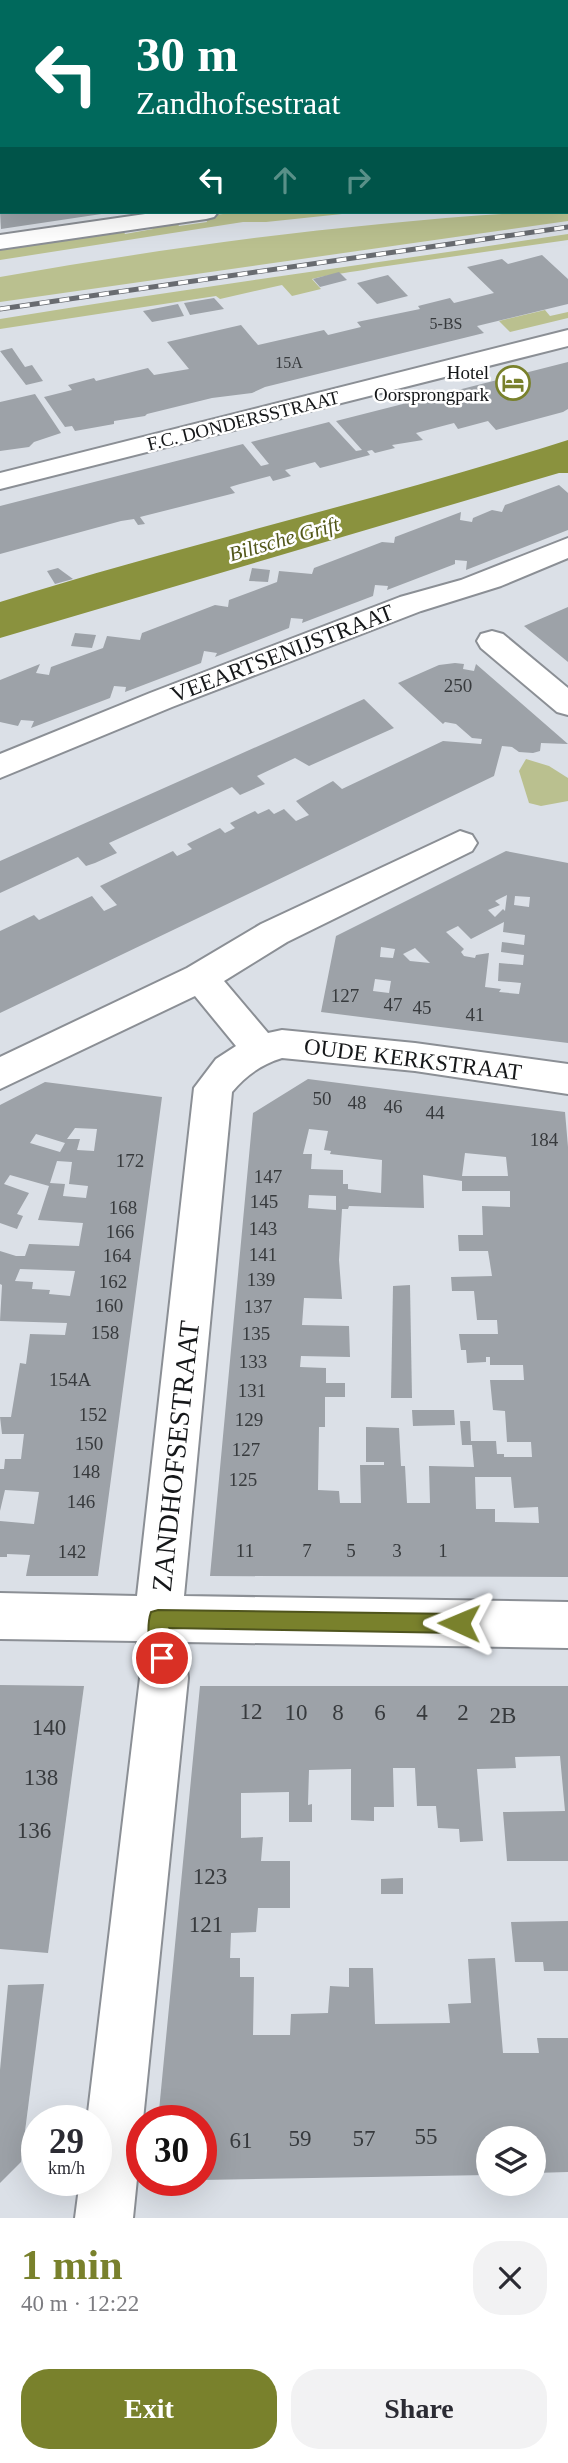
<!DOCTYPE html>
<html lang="en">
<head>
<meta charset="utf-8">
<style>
  body { margin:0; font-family:Georgia,serif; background:#f2f2f3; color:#2b2b33; height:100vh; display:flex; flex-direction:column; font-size:26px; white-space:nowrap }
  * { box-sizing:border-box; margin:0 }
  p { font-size:23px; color:#7c7c81 }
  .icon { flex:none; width:38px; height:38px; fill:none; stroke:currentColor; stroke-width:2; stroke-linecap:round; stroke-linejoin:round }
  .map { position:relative; height:2218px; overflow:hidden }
  .details { display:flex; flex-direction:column; background:#fff; flex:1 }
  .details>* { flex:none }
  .top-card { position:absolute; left:0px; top:0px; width:569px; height:214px; box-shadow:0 7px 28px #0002; background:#00695c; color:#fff; overflow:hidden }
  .fabs { position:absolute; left:476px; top:2126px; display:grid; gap:14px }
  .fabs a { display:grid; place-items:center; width:70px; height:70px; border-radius:50%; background:#fff; box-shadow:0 7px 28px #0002; font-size:35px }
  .speed { position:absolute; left:21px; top:2105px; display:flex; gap:14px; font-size:35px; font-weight:700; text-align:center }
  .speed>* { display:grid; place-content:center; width:91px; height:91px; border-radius:50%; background:#fff; box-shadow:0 7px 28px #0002; line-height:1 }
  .speed small { font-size:18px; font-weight:400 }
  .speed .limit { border:10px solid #d22; background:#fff; color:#111 }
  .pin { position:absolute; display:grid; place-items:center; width:60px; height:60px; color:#fff; margin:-30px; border:4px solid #fff; border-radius:50%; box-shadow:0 2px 7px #0007 }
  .me { position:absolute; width:77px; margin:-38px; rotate:271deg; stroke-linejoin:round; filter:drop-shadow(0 0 5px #0008) }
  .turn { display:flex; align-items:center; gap:24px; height:147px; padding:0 21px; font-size:32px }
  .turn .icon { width:91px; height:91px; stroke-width:2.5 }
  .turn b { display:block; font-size:49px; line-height:60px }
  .lanes { display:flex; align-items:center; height:66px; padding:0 21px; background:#0003; justify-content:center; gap:35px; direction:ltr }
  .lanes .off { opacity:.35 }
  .round { display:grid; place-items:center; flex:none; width:74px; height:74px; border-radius:28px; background:#f2f2f3 }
  .summary { display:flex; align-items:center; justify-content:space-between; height:119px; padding:0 21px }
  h1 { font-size:42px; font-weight:600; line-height:52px; color:#79812c }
  .action { display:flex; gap:14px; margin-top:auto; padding:14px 21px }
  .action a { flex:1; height:80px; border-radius:28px; background:#79812c; color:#fff; font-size:28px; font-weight:600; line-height:80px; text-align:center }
  .action a+a { background:#f2f2f3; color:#2b2b33 }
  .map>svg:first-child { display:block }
  .green { fill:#bac08f }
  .water { fill:#8a923e }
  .building { fill:#9da2a8; fill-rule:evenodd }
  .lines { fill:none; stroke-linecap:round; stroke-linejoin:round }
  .service-casing { stroke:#8b8f95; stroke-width:4 }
  .minor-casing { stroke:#8b8f95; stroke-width:4 }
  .tertiary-casing { stroke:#8b8f95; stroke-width:4 }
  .service { fill:#fff; fill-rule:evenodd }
  .minor { fill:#fff; fill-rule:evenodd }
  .tertiary { fill:#fff; fill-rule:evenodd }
  .rail-casing { stroke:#686b70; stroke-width:5 }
  .rail { stroke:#fff; stroke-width:3.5; stroke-dasharray:10; stroke-linecap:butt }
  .route { fill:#79812c; stroke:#4f541d; stroke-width:2 }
  .labels { text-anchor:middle; stroke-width:5; stroke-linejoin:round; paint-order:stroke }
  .far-number-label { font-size:16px; fill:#373a3d }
  .far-poi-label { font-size:19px; fill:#151719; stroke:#fff; text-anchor:end }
  .far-street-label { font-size:19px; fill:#151719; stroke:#fff }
  .number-label { font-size:19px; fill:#373a3d }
  .far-water-label { font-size:21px; font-style:italic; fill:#53581b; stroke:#fff }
  .street-label { font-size:23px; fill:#151719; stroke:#fff }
  .near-number-label { font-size:23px; fill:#373a3d }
  .near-street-label { font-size:28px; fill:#151719; stroke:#fff }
</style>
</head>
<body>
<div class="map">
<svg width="568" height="2218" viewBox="0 0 568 2218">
  <rect width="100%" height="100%" fill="#dbe0e7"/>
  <!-- green -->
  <g class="green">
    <path d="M568 207V221L0 302V277C126 255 253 236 381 224 443 218 505 212 567 212Z"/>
    <path d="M241 212H361L266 222H243L0 260V246L122 228 125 234 153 229 151 224 176 220 179 226 207 222 205 216Z"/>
    <path d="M568 234V240L373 268C351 273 335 273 312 279L321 289 292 296 282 285 220 299 216 296 0 329V319C189 288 379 263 568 234Z"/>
    <path d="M545 310 550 316 568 312V318L510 332 499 321Z"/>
    <path d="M526 759 549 766 568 778V801L541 806 529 803 519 771Z"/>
  </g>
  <!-- water -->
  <path class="water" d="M568 440V473H559L0 638V602C188 543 380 500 568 440Z"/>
  <!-- building -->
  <g class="building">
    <path d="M0 212H108V213L1 229Z"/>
    <path d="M542 255 568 279V304L477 326 484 333 265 387 252 393 212 398 147 414 145 416 114 421V424L75 431 72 426 65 427 44 397 72 390 68 385 94 378 96 381 148 368 154 375 189 369 167 342 241 325 258 345 324 330 328 335 361 327 357 322 420 309 418 306 450 298 454 303 494 293 467 267 502 259 508 264Z"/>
    <path d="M339 272 347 280 320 287 313 279Z"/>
    <path d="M388 275 408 296 377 304 357 283Z"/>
    <path d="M214 298 224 309 190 315 184 303Z"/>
    <path d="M178 304 184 316 152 322 143 311Z"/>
    <path d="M12 348 25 367 32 365 43 381 26 385 0 351Z"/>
    <path d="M568 362V409L563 412 496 430 488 421 458 429 454 423 416 433 423 440 392 445 395 448 375 453 372 450 367 451 370 455 320 468 315 462 285 470 291 476 273 481 270 476 240 484 230 487 235 493 140 517 145 524 138 525 134 519 121 521 0 554V506L243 444 261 466 269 464 251 442 329 422 356 451 362 450 336 421Z"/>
    <path d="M35 394 61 433 34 442 29 447 0 451V402Z"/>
    <path d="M559 485 568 493V530L466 570 467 561 455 560V564L387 590 388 586 375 585 373 596 302 623 303 619 291 618 289 628 215 657 217 653 204 651 201 663 125 692 126 687 114 686 110 698 31 728 34 721 21 720 18 726 0 722V680L40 664 36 673 49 675 51 667 103 648 107 636 140 640 142 633 215 605 228 607 229 600 277 582 279 571 312 574 314 568 382 542 394 543 395 537 461 512 460 520 472 522 473 518 492 510 502 512 505 505Z"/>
    <path d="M58 568 73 579 55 584 47 571Z"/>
    <path d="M252 568 270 570 268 582 249 581Z"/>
    <path d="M568 607V662L524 626Z"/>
    <path d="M75 633 96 635 92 648 71 646Z"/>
    <path d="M455 663 464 664 463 669 474 671 476 664 568 744 541 743 540 751 533 753 519 752 512 747 502 746 494 776 0 1013V931L34 915 39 920 92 896 104 911 117 905 100 886 173 851 177 856 192 849 187 844 220 828 225 833 235 828 230 823 255 811 258 814 269 809 274 814 284 809 296 821 309 815 296 801 333 781 342 789 443 741 481 744 482 739 472 738 456 724 445 722 443 724 398 683 439 665Z"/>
    <path d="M364 699 394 728 309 766 295 758 257 776 265 784 240 795 232 787 109 843 117 853 95 863 86 866 78 857 0 893V861Z"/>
    <path d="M506 851 568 863V1043L321 1012 336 936ZM507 895 505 911 503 909 495 917 488 910 500 905 495 901ZM515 896 530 897 529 907 514 905ZM504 922 503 932 525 935 524 945 502 942 501 952 524 955 523 965 499 963 498 981 521 983 519 994 499 992 501 989 485 987 489 953 476 955 475 958 464 956 461 952 464 949 446 932 458 926 471 939ZM381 947 395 949 393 958 380 957ZM415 948 430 963 410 961 403 954ZM375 979 391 981 389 993 373 991Z"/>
    <path d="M308 1079 565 1112 568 1147V1577L210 1576 253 1113ZM309 1129 328 1131 324 1150 331 1151 330 1154 382 1160 381 1193 348 1189V1184H343V1170L311 1169 312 1154H303ZM465 1153 506 1157 508 1176H462ZM423 1175 462 1181V1191H510V1207L482 1206 483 1235H458L459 1251H488L492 1276 451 1277 452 1291H474L477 1320H497L498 1334H459L461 1350H466L467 1363 486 1362V1357H490V1365H523L524 1380H490L493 1410 505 1411 507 1442H531L532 1457H504V1454H497L496 1441H471L470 1421H460L462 1445H472L474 1467 429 1466 430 1503H407L405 1466H401L399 1428 366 1427V1462H384V1465H360L361 1503H340L339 1491 318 1490 319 1427H325V1397H345V1383H326V1368L300 1367 301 1356 350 1357 349 1326 302 1325 304 1298 342 1299 339 1260 342 1209H348L349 1206 424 1208ZM309 1195 336 1196V1210L308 1208ZM475 1477H511L514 1508 538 1507 539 1523 495 1522V1509H476Z"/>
    <path d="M45 1082 162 1097 98 1576H26L30 1555 7 1554V1557H0V1521L34 1524 39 1492 5 1490 0 1511V1469H4L5 1459H21L24 1434H2L0 1417H11L20 1363 26 1364 30 1334 65 1335 67 1323 0 1321 2 1285 0 1284V1251L16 1256H25L29 1244 79 1246 83 1223 38 1220 49 1186 10 1175 4 1184 29 1193 17 1214 23 1216 17 1229 0 1223V1105ZM75 1128 97 1129 94 1151 77 1150 80 1139H67ZM36 1134 65 1143 60 1152 30 1143ZM57 1161 72 1162 69 1184 88 1186 86 1198 63 1196 65 1184 50 1183ZM20 1269 75 1271 70 1296 49 1294 50 1290 32 1289 33 1282 15 1281Z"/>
    <path d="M410 1285 412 1398H391L393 1286Z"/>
    <path d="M412 1410H454L455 1425 413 1426Z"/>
    <path d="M0 1685 84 1686 48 1953 0 1949Z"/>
    <path d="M200 1686H568V1861H507L503 1812 565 1811 560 1756 515 1757 516 1768 477 1769 483 1841 460 1842 459 1829 438 1828 436 1806H417L415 1768H393L394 1807H374V1821L351 1820V1769L309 1770 308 1805 312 1804V1822H289V1792L241 1793V1838L263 1837 261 1861H290V1908H258L256 1932 231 1933 230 1958H240V1977H254L253 2035H290L291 2014 328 2013 330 1986 349 1987V1968H373L375 2024 450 2023 448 2004 471 2003 468 1959 495 1958 503 2053H539L537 2038H568V2172L534 2173V2138H488V2175L201 2180V2121H158Z"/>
    <path d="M403 1878V1894H381V1879Z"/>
    <path d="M568 1921V1971H544L543 1962H515L511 1922Z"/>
    <path d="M44 1984 21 2162 0 2183V2070L8 1985Z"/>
  </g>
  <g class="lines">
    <!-- service casing -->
    <g class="service-casing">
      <g id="service">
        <path d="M434 0H449L450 2H435Z"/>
        <path d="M567 93 568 94V104L567 103Z"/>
      </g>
    </g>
    <!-- minor casing -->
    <g class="minor-casing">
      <g id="minor">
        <path d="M0 0H12L2 2 0 7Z"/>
        <path d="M188 0H211L187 2Z"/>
        <rect x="0" y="79" width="2" height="12"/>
        <rect x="567" y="161" width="1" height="14"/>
        <path d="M159 212H218L214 217 206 219 0 249V235Z"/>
        <path d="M568 330V346L0 489V473Z"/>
        <path d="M568 538V558L501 586 421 611 172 707 0 778V754L150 693 400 597 461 580Z"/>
        <path d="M492 631 503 634 568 688V715L557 712 481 648 477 641 481 634Z"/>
        <path d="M460 831 472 835 477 843 472 851 287 942 224 981 268 1033 282 1030 415 1043 568 1064V1094L415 1071 282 1058C262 1064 245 1076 232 1092L184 1596 568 1602V1648L184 1642 188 1678 133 2218H75L80 2180H96V2121H87L140 1678 137 1641 0 1639V1593L137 1596 194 1088 216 1059 236 1046 195 996 0 1089V1057L187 968 261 924Z"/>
      </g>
    </g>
    <!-- tertiary casing -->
    <g class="tertiary-casing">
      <g id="tertiary">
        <path d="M407 0H429L430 2H408Z"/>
        <path d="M567 110 568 111V125L567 124Z"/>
      </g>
    </g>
    <!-- service -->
    <use href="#service" class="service"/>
    <!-- minor -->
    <use href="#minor" class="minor"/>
    <!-- tertiary -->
    <use href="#tertiary" class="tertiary"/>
    <!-- rail casing -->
    <g class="rail-casing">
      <path id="rail" d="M0 309 568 227"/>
    </g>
    <!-- rail -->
    <use href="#rail" class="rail"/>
  </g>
  <!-- route -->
  <path class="route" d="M158 1610 459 1614 466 1616 468 1623 466 1630 459 1633 169 1628 172 1658 169 1665 162 1668 155 1665C149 1652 146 1626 151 1612Z"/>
  <!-- icons -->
  <defs>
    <g id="hotel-ring" transform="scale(1.75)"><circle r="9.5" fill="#fff" stroke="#79812c" stroke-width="1.5"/><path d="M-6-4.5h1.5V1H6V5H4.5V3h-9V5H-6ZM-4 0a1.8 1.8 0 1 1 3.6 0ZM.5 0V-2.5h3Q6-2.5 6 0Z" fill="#79812c"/></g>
  </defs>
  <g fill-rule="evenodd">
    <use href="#hotel-ring" x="513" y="383"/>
  </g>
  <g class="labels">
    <!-- far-number labels -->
    <g class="far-number-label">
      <text x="446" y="329">5-BS</text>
      <text x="289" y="368">15A</text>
    </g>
    <!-- far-poi labels -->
    <g class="far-poi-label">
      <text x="489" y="379">Hotel<tspan x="489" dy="22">Oorsprongpark</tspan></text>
    </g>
    <!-- far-street labels -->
    <g class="far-street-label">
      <text transform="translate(243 420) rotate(-14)" y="7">F.C. DONDERSSTRAAT</text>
    </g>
    <!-- number labels -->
    <g class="number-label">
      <text x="458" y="692">250</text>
      <text x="345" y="1002">127</text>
      <text x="393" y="1011">47</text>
      <text x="422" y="1014">45</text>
      <text x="475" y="1021">41</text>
      <text x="322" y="1105">50</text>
      <text x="357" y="1109">48</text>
      <text x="393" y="1113">46</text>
      <text x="435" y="1119">44</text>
      <text x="544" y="1146">184</text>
      <text x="130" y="1167">172</text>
      <text x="268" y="1183">147</text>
      <text x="264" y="1208">145</text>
      <text x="123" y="1214">168</text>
      <text x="263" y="1235">143</text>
      <text x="120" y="1238">166</text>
      <text x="263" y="1261">141</text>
      <text x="117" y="1262">164</text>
      <text x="261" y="1286">139</text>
      <text x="113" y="1288">162</text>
      <text x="109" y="1312">160</text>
      <text x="258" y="1313">137</text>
      <text x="105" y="1339">158</text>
      <text x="256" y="1340">135</text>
      <text x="253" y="1368">133</text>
      <text x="70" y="1386">154A</text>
      <text x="252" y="1397">131</text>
      <text x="93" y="1421">152</text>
      <text x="249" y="1426">129</text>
      <text x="89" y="1450">150</text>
      <text x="246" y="1456">127</text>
      <text x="86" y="1478">148</text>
      <text x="243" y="1486">125</text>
      <text x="81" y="1508">146</text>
      <text x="245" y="1557">11</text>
      <text x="307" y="1557">7</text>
      <text x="351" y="1557">5</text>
      <text x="397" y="1557">3</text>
      <text x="443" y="1557">1</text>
      <text x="72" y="1558">142</text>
    </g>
    <!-- far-water labels -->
    <g class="far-water-label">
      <text transform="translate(284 539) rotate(-16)" y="7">Biltsche Grift</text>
    </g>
    <!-- street labels -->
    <g class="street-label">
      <text transform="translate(282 653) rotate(-21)" y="8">VEEARTSENIJSTRAAT</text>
      <text transform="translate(413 1059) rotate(7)" y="8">OUDE KERKSTRAAT</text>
    </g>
    <!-- near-number labels -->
    <g class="near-number-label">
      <text x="251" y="1719">12</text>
      <text x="296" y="1720">10</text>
      <text x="338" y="1720">8</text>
      <text x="380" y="1720">6</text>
      <text x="422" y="1720">4</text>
      <text x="463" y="1720">2</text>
      <text x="503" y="1723">2B</text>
      <text x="49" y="1735">140</text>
      <text x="41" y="1785">138</text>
      <text x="34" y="1838">136</text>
      <text x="210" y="1884">123</text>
      <text x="206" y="1932">121</text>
      <text x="426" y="2144">55</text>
      <text x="300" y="2146">59</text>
      <text x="364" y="2146">57</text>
      <text x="241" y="2148">61</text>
    </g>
    <!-- near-street labels -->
    <g class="near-street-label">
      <text transform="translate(175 1456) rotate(-84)" y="10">ZANDHOFSESTRAAT</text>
    </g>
  </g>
</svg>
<div class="fabs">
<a><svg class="icon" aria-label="layers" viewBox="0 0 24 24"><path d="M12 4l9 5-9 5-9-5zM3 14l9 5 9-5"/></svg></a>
</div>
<div class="speed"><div>29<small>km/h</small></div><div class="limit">30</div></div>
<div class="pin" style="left:162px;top:1658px;background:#d93025"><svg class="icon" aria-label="arrive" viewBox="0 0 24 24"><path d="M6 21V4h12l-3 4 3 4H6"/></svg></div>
<svg class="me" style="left:459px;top:1623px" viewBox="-20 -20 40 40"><path d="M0-17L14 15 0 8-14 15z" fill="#79812c" stroke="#fff" stroke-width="4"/></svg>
<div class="top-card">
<div class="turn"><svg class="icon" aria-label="left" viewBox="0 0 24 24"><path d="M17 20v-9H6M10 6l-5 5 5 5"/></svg><div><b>30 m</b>Zandhofsestraat</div></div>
<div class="lanes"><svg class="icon" aria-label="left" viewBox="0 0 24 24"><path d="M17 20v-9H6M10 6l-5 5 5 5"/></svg><svg class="icon off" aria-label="ahead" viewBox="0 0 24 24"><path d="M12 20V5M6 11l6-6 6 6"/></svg><svg class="icon off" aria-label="right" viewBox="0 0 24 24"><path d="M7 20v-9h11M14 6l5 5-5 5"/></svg></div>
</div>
</div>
<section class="details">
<div class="summary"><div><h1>1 min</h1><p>40 m · 12:22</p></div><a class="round"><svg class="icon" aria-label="close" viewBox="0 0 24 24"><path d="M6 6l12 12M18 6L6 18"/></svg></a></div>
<div class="action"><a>Exit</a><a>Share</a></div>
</section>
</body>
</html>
